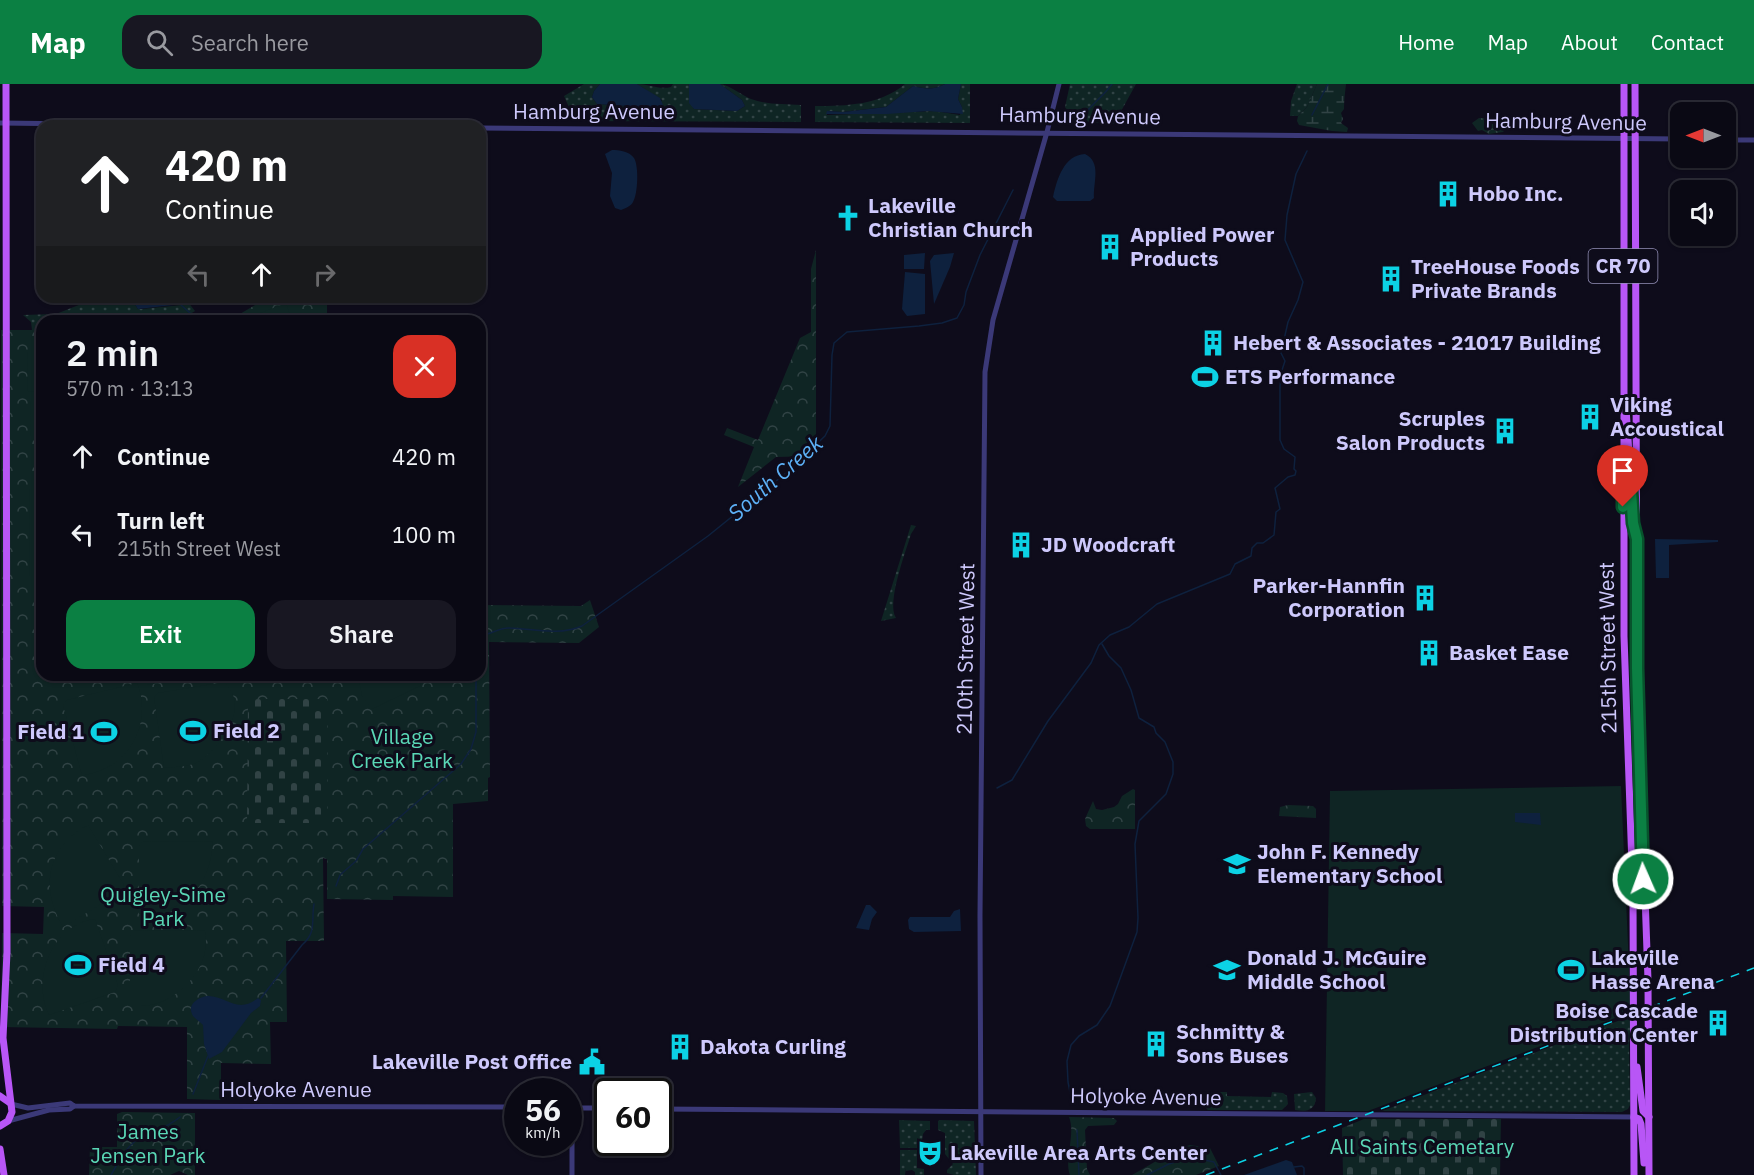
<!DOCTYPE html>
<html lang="en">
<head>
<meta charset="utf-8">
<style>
  body { margin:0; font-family:"IBM Plex Sans",sans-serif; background:#181722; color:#f1f3f6; height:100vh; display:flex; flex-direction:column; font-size:22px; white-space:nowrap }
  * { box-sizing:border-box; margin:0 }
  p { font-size:20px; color:#999aa0 }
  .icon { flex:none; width:33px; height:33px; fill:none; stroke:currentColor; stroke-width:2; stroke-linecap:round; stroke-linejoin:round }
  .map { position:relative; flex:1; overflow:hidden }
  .drawer { position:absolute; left:36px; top:231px; width:450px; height:366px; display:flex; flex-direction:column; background:#0a0914; border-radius:18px; box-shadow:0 2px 4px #0004,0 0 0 2px #2a2a34 }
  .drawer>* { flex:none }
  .top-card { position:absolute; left:36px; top:36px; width:450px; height:183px; border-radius:18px; box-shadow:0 2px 4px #0004,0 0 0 2px #2a2a34; background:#202124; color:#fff; overflow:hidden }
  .needle { width:39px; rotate:270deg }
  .controls { position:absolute; left:1670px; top:18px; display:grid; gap:12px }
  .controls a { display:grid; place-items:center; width:66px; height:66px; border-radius:12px; background:#0a0914; box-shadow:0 2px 4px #0004,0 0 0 2px #2a2a34; font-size:30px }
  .speed { position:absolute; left:504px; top:994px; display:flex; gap:12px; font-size:30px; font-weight:700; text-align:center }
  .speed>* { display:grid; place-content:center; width:78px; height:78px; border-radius:50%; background:#0a0914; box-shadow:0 2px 4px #0004,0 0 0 2px #2a2a34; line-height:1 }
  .speed small { font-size:15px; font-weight:400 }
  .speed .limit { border:3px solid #111; border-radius:9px; background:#fff; color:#111 }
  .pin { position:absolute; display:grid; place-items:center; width:51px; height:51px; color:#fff; margin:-62px -26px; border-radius:50% 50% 50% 0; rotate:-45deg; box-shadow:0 0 6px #0007 }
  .pin .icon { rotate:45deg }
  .me { position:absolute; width:66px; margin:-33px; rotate:358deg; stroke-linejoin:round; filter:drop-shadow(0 0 4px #0008) }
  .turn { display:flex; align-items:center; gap:21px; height:126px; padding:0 30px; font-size:27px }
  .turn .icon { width:78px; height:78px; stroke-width:2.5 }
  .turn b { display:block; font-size:42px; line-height:51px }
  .lanes { display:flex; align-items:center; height:57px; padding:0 30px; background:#0003; justify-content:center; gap:30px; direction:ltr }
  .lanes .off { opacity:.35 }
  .round { display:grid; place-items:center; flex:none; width:63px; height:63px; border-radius:18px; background:#181722 }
  .summary { display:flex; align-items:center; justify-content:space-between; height:102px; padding:0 30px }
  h1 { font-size:36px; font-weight:600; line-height:45px }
  .button { display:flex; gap:12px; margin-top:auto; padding:12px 30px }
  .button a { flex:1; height:69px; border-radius:18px; background:#0b8043; color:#fff; font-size:24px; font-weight:600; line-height:69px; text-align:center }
  .button a+a { background:#181722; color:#f1f3f6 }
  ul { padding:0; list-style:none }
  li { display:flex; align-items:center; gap:18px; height:78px; padding:0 30px }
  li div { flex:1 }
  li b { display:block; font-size:22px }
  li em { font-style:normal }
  header { display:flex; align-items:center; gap:36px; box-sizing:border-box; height:84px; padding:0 30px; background:#0b8043; color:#fff }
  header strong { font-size:28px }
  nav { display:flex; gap:33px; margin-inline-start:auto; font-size:21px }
  .search { width:420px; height:54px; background:#181722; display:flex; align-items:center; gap:15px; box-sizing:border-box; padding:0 21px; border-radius:18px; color:#999aa0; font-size:22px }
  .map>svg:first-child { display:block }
  .grass { fill:url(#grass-dots) }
  .forest { fill:url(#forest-crowns) }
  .wetland { fill:url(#wetland-marsh) }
  .cemetery { fill:url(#cemetery-stones) }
  .pitch { fill:#0f2524 }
  .water { fill:#0e213e }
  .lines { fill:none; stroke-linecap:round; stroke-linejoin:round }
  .stream { stroke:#0e213e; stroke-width:1.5 }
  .minor { stroke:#3b3978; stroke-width:5 }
  .major { stroke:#b856f6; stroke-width:7 }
  .rail { stroke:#0cd2e5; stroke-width:1.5; stroke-dasharray:9 8; stroke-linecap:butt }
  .route-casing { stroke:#07532c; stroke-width:15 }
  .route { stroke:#0b8043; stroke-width:10 }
  .labels { text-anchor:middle; stroke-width:6; stroke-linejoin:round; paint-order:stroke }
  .shield { fill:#0e0c1b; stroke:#9490b8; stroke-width:1.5 }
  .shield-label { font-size:20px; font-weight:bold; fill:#cec9fc }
  .street-label { font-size:21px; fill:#cec9fc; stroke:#0e0c1b }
  .poi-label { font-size:21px; font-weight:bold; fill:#cec9fc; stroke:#0e0c1b; text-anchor:start }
  .park-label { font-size:21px; fill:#5ad7b6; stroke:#0e0c1b }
  .water-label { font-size:22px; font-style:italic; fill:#5db1f7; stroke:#0e0c1b }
</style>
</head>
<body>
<header>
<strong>Map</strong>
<div class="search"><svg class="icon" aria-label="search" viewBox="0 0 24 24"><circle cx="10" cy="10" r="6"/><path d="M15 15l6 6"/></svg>Search here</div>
<nav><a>Home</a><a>Map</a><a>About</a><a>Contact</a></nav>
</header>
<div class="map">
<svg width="1754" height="1091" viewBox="0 0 1754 1091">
  <defs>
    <pattern id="grass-dots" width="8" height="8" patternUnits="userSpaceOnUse" patternTransform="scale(1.5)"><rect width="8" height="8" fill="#0f2524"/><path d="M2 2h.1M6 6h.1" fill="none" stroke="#314345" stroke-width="1.8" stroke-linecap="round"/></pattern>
    <pattern id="forest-crowns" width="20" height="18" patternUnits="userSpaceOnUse" patternTransform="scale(1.5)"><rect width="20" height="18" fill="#0f2524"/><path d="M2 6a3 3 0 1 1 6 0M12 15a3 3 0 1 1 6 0" fill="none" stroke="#314345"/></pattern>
    <pattern id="wetland-marsh" width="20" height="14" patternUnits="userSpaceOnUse" patternTransform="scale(1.5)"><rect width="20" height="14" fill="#0f2524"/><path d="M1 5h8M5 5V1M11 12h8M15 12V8" fill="none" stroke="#314345"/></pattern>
    <pattern id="cemetery-stones" width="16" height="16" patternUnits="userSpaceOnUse" patternTransform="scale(1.5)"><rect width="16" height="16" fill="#0f2524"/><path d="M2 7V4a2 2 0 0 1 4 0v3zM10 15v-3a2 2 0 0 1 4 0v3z" fill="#314345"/></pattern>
  </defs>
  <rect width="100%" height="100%" fill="#0e0c1b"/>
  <!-- grass -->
  <g class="grass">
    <path d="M584 0H600L594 7 592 13 597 20 657 24 662 16 637 0C649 0 659 6 671 3L673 0H689V15L694 25 737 27 745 22 742 16 720 0C730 1 741 11 751 15 767 21 784 20 801 21V38L575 37 564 12Z"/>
    <path d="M905 0H945C934 6 925 5 913 2L886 23 842 28 827 27V31L935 27 960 31 962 23 958 15 961 0H970V39L815 38V22C847 22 880 21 905 0Z"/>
    <path d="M1070 0H1136L1114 40C1100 37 1086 40 1073 36L1065 23Z"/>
    <path d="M1297 0H1317L1307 23 1298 32H1290L1291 17Z"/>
    <path d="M99 213H130L138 225H142L181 221 183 220 180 213H184L195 227 179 237H42V246H32L31 238 23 231 56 230Z"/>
    <path d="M911 441 916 442 911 450C906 467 886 519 896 534L881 537Z"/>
    <path d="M1631 932 1629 960 1630 1021 1628 1025 1622 1028 1382 1027Z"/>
    <path d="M1212 1008H1227V1012L1271 1013 1272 1008 1283 1009 1287 1012 1288 1020 1282 1026H1208L1205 1023C1205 1016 1205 1011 1212 1008Z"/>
    <path d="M1312 1008 1316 1014C1315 1027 1306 1028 1295 1026L1294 1010Z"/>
    <path d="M899 1036 930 1037V1046H926L923 1050 921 1064H900Z"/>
    <path d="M940 1036 974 1037 976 1091H954L947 1089V1086L953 1080 945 1070V1049L938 1046V1037Z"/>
    <path d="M900 1066H917V1084L924 1085V1091H915V1088L912 1086 906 1087V1084L905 1091H900Z"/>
  </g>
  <!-- forest -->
  <g class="forest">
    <path d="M1510 33H1513L1516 39 1509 41 1503 48 1489 50 1482 46 1478 47 1472 39 1479 34 1509 35Z"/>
    <path d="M816 166V372L776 373 738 403 754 363 724 351 727 344 758 356 800 254 811 248V185Z"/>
    <path d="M269 213H327V237H228Z"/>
    <path d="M1 246H42V591H480V521L581 522 590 516 599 543 579 559 489 558 490 693 488 694V717L453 720V813L393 812V816L327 815V775L323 774 324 857H286L287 938H270L271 980 221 979V1016L187 1015V943L118 942 117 945 1 943 2 849 43 850 44 823 2 822Z"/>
    <path d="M1133 705 1135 706V745H1090L1086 742 1085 735 1093 717 1096 725 1102 726 1114 723 1118 720 1122 712Z"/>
    <path d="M1288 721 1313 722 1316 725V734L1279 732 1280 723Z"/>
    <path d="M122 1028 195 1029V1091H188L179 1087 170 1091H89L90 1063H117V1030Z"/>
    <path d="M1069 1033 1114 1034 1117 1037 1114 1041 1088 1042 1085 1046 1087 1085 1090 1091H1070C1064 1075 1076 1050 1069 1033Z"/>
    <path d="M1190 1061 1210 1064 1219 1082 1196 1091H1132L1179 1064Z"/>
  </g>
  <!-- wetland -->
  <path class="wetland" d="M1317 0H1346C1345 9 1344 16 1344 25L1341 29 1343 35 1341 39 1348 44 1347 48 1332 47 1299 41 1297 37 1298 32 1307 23Z"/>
  <!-- cemetery -->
  <g class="cemetery">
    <path d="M248 615H327V739H247Z"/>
    <path d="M1364 1035H1501L1500 1091H1343L1342 1044Z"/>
  </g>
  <!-- pitch -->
  <g class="pitch">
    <path d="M286 219 292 237H240Z"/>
    <path d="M27 267H42V307L28 308Z"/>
    <path d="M30 316H42V353H31Z"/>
    <path d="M30 403H42V495H29Z"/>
    <path d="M147 591H186L171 597 147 601Z"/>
    <path d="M358 591H418L421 596 420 602 372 625 362 612Z"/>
    <path d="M225 598C228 603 233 609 234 614 240 638 214 669 196 679 187 683 173 683 164 684L154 613 158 609Z"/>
    <path d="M137 599C149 627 139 663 113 680 104 686 93 689 82 692L63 621 67 616Z"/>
    <path d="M1621 702 1631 928 1368 1027H1325L1330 707Z"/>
    <path d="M88 741 124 801 123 807 63 843C40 805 46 763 88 741Z"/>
    <path d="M213 757C210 803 186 829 139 830V762L142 758Z"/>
    <path d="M95 835 118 901 115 908 49 931C31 895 52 840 95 835Z"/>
    <path d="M135 846 206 847C206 853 206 860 205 867 201 892 175 917 150 921 144 922 137 922 130 922V852Z"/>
  </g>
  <!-- water -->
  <g class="water">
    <path d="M600 0H637L660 14 663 21 657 24 597 20 592 13 594 7Z"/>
    <path d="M689 0H720L742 16 745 22 737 27 694 25 689 19Z"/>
    <path d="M945 0H961L958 15 962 23 963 30 928 27 887 30H826L827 27 843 28 886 23 913 2C925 5 934 6 945 0Z"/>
    <path d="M612 66C619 66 629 67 634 74 639 82 638 110 633 118 631 122 626 124 621 126L615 124 610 112 612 89 605 70Z"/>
    <path d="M1085 70C1102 78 1093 99 1094 114L1090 117H1057L1053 113C1057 95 1064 71 1085 70Z"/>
    <path d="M925 169 924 185H904V171Z"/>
    <path d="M954 169 950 183 934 220 930 177 934 171Z"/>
    <path d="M905 188 925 190V230L907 232 902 225Z"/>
    <path d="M130 213H180L183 220 138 225Z"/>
    <path d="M1655 455 1718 456V458L1669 461V494H1656Z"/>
    <path d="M1515 729H1540L1541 741 1515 738Z"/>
    <path d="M866 821H870L877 828 872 835 869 846 856 844Z"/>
    <path d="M960 825 961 847 914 848 909 845 908 836 910 833H950L954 827Z"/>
    <path d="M207 912C226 911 237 931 258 914L261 916 260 922 251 929 222 968 209 975 204 960 203 941C200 937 193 934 192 930 187 920 199 913 207 912Z"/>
    <path d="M1286 1076 1292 1078 1297 1091H1244Z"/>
  </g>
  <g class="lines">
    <!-- stream -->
    <g class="stream">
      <path d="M1312 31 1328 0"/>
      <path d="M1081 35C1090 21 1103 13 1112 0"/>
      <path d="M181 221 199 237"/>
      <path d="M480 563 487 550C495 548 502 543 510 544 534 545 559 552 582 542L708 452 786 389 825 352 830 342 832 271 834 259 847 248 919 242 942 239 957 234 964 221 966 208 980 171 1013 106"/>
      <path d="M997 704 1012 696 1048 637 1091 579 1099 561 1110 551 1129 543 1157 520 1230 490 1235 480 1251 472 1252 464 1257 459H1263L1274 451 1276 428 1280 425 1275 404 1288 393 1295 391 1296 387 1294 385 1295 373 1284 365 1280 356V302L1282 286 1285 277 1281 269 1288 238 1298 216 1303 198 1285 156 1287 131 1296 90 1307 67"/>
      <path d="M336 802 340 791 356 777 363 765 461 680 471 665 476 648V591"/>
      <path d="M261 914 302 861C317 848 311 837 314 820"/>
      <path d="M193 1010 208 972"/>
      <path d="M1072 1018 1068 998 1067 977 1071 961 1079 952 1097 941 1110 922 1137 848 1138 834 1135 760 1139 737 1166 710 1173 690V678L1165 658 1156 649 1154 643 1139 634 1131 606 1121 584 1109 572 1102 560"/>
      <path d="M1077 1046 1079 1091"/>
      <path d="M1294 1083 1302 1082 1304 1084V1091"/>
      <path d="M111 1091C118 1079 125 1064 137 1056 151 1048 167 1044 180 1033"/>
      <path d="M1147 1091 1169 1080 1190 1073 1214 1078 1221 1091"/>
    </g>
    <!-- minor -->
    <g class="minor">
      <path d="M0 39 244 42"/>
      <path d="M480 44 1680 55"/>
      <path d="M1725 56H1754"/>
      <path d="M11 1020 28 1024 70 1019 74 1022 518 1023"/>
      <path d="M570 1024H608"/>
      <path d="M572 1024V1091"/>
      <path d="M658 1025 1634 1033"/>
      <path d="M8 1037 49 1026 70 1025 74 1022"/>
      <path d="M981 1091 980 831 985 288 993 236 1047 48 1059 0"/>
    </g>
    <!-- major -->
    <g class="major">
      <path d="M1624 0V552L1633 811 1634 1091"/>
      <path d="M1635 0 1637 584 1648 896 1649 1091"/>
      <path d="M1626 324 1629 370 1637 381"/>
      <path d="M1623 380 1630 388 1632 432"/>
      <path d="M1637 983 1643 1027 1649 1033"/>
      <path d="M0 1012 10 1019"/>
      <path d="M1634 1033 1639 1035 1641 1040 1644 1079"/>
      <path d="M0 1042 8 1037 12 1028 3 954 7 868 6 0"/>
      <path d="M0 1065 4 1091"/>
    </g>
    <!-- rail -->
    <path class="rail" d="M1206 1091 1754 884"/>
  </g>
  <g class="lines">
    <!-- route casing -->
    <g class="route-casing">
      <path id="route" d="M1623 423V380L1630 388 1633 439 1637 455V584L1643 795"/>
    </g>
    <!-- route -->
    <use href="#route" class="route"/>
  </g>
  <!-- icons -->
  <defs>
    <g id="building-bare" transform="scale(2.07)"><path d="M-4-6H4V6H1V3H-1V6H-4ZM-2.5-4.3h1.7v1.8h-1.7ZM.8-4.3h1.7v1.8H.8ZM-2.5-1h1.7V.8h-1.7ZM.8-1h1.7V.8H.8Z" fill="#0cd2e5" stroke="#0e0c1b" stroke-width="2.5" paint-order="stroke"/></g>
    <g id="church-bare" transform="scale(2.07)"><path d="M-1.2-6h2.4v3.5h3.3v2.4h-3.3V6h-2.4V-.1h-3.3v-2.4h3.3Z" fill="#0cd2e5" stroke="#0e0c1b" stroke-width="2.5" paint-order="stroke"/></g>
    <g id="stadium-bare" transform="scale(2.07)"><path d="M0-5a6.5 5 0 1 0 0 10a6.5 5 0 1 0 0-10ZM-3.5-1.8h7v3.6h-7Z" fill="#0cd2e5" stroke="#0e0c1b" stroke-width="2.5" paint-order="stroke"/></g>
    <g id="school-bare" transform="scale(2.07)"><path d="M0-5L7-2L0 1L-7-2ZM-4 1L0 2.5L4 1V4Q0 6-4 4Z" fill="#0cd2e5" stroke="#0e0c1b" stroke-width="2.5" paint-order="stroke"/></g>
    <g id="civic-bare" transform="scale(2.07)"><path d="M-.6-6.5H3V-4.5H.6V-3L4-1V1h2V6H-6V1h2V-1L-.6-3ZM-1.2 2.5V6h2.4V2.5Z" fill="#0cd2e5" stroke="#0e0c1b" stroke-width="2.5" paint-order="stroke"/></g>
    <g id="theatre-bare" transform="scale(2.07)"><path d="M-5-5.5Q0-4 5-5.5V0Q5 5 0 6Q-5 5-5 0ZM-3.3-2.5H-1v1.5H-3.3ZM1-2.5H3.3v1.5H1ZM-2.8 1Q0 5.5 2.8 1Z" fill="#0cd2e5" stroke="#0e0c1b" stroke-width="2.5" paint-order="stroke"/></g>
  </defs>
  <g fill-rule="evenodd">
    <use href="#building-bare" x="1448" y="110"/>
    <use href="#church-bare" x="848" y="134"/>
    <use href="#building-bare" x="1110" y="163"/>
    <use href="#building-bare" x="1391" y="195"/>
    <use href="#building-bare" x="1213" y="259"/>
    <use href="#stadium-bare" x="1205" y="293"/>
    <use href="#building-bare" x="1590" y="333"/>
    <use href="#building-bare" x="1505" y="347"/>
    <use href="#building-bare" x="1021" y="461"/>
    <use href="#building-bare" x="1425" y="514"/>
    <use href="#building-bare" x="1429" y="569"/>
    <use href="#stadium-bare" x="193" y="647"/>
    <use href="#stadium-bare" x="104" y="648"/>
    <use href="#school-bare" x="1237" y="780"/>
    <use href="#stadium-bare" x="78" y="881"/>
    <use href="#school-bare" x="1227" y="886"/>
    <use href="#stadium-bare" x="1571" y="886"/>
    <use href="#building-bare" x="1718" y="939"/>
    <use href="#building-bare" x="1156" y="960"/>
    <use href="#building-bare" x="680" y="963"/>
    <use href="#civic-bare" x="592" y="978"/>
    <use href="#theatre-bare" x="930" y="1069"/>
  </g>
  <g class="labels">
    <!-- shield labels -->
    <rect class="shield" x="1588.5" y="165" width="69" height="34" rx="4.5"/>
    <g class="shield-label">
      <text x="1623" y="189">CR 70</text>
    </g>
    <!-- street labels -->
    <g class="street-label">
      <text x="594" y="35">Hamburg Avenue</text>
      <text transform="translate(1080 32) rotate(1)" y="7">Hamburg Avenue</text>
      <text transform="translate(1566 38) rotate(1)" y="7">Hamburg Avenue</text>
      <text transform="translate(1608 564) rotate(-91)" y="7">215th Street West</text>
      <text transform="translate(966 565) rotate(-89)" y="7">210th Street West</text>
      <text x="296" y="1013">Holyoke Avenue</text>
      <text transform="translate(1146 1013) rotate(1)" y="7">Holyoke Avenue</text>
    </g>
    <!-- poi labels -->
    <g class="poi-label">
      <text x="1468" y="117">Hobo Inc.</text>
      <text x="868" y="129">Lakeville<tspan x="868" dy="24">Christian Church</tspan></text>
      <text x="1130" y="158">Applied Power<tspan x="1130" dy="24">Products</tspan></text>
      <text x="1411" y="190">TreeHouse Foods<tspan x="1411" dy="24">Private Brands</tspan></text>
      <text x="1233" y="266">Hebert &amp; Associates - 21017 Building</text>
      <text x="1225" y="300">ETS Performance</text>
      <text x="1610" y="328">Viking<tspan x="1610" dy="24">Accoustical</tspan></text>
      <text x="1485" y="342" text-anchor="end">Scruples<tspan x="1485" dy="24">Salon Products</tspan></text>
      <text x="1041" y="468">JD Woodcraft</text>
      <text x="1405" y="509" text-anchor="end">Parker-Hannfin<tspan x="1405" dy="24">Corporation</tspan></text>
      <text x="1449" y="576">Basket Ease</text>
      <text x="213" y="654">Field 2</text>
      <text x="84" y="655" text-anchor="end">Field 1</text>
      <text x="1257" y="775">John F. Kennedy<tspan x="1257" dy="24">Elementary School</tspan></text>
      <text x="1247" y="881">Donald J. McGuire<tspan x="1247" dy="24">Middle School</tspan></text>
      <text x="1591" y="881">Lakeville<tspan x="1591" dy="24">Hasse Arena</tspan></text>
      <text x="98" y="888">Field 4</text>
      <text x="1698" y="934" text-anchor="end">Boise Cascade<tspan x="1698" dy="24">Distribution Center</tspan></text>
      <text x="1176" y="955">Schmitty &amp;<tspan x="1176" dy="24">Sons Buses</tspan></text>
      <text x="700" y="970">Dakota Curling</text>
      <text x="572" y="985" text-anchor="end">Lakeville Post Office</text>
      <text x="950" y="1076">Lakeville Area Arts Center</text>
    </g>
    <!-- park labels -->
    <g class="park-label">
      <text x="402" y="660">Village<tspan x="402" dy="24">Creek Park</tspan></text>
      <text x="163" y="818">Quigley-Sime<tspan x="163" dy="24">Park</tspan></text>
      <text x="148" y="1055">James<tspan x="148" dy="24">Jensen Park</tspan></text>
      <text x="1422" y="1070">All Saints Cemetary</text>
    </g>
    <!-- water labels -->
    <g class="water-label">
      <text transform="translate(775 394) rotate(-41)" y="8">South Creek</text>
    </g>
  </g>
</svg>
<div class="controls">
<a><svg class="needle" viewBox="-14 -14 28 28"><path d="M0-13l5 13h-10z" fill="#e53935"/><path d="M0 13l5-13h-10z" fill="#999aa0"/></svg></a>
<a><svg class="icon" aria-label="sound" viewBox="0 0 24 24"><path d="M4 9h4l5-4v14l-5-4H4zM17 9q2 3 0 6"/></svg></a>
</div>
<div class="speed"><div>56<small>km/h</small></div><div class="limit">60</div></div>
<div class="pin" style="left:1623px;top:423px;background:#d93025"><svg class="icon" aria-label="arrive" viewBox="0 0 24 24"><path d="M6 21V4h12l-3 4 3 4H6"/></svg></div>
<svg class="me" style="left:1643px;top:795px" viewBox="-20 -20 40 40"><circle r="17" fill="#0b8043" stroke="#fff" stroke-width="3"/><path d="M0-11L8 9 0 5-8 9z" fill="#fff"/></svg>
<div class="top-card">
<div class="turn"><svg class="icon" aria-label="ahead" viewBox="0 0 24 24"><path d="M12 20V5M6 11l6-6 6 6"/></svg><div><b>420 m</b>Continue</div></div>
<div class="lanes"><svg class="icon off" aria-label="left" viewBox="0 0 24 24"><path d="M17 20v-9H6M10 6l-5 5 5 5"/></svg><svg class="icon" aria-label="ahead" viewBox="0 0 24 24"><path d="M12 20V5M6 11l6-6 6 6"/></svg><svg class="icon off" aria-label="right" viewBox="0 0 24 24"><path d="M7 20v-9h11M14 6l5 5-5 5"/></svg></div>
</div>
<section class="drawer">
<div class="summary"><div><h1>2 min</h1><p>570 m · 13:13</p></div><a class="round" style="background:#d93025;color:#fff"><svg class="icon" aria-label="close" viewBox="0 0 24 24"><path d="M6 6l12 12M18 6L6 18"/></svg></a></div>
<ul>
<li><svg class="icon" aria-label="ahead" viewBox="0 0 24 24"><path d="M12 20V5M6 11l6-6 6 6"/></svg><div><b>Continue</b></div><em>420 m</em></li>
<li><svg class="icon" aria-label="left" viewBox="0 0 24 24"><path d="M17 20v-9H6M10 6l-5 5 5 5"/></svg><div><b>Turn left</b><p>215th Street West</p></div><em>100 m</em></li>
</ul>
<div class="button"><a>Exit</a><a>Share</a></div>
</section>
</div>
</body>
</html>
